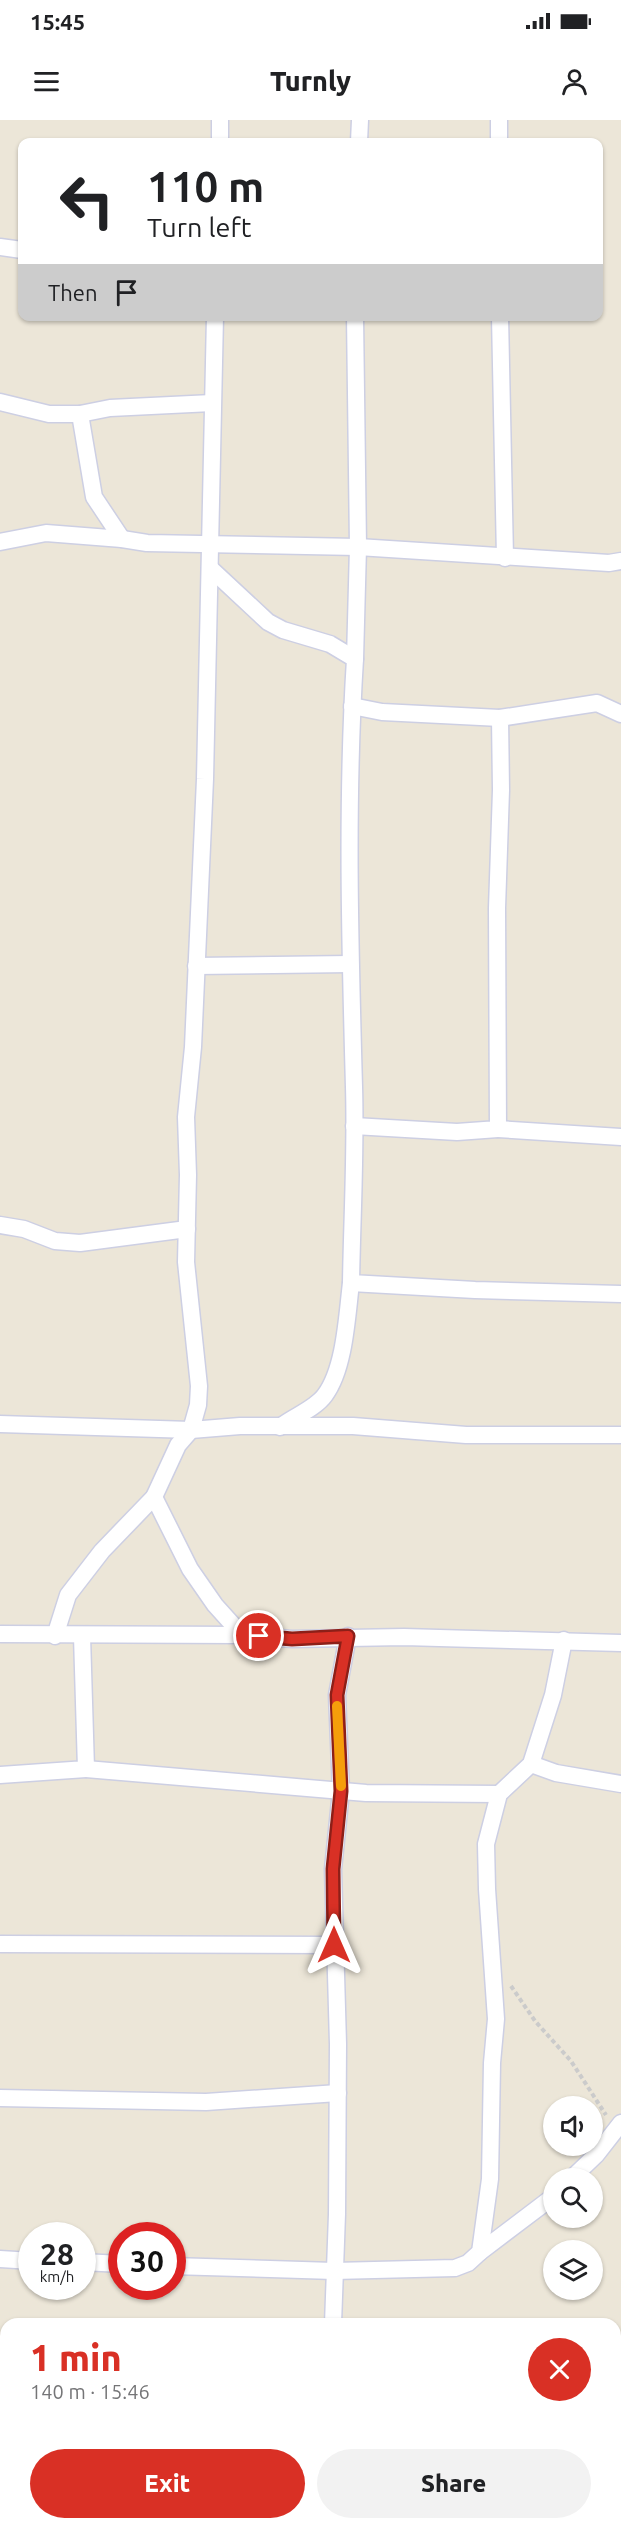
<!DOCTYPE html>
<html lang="en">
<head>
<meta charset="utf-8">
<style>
  body { margin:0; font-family:Ubuntu,sans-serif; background:#f2f2f2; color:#202124; height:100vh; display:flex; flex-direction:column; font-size:22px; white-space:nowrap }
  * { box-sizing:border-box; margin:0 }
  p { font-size:20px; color:#757577 }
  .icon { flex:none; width:33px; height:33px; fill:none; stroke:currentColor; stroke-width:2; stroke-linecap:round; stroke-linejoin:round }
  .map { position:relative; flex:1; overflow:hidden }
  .details { position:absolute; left:0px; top:2198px; width:621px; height:212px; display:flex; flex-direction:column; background:#fff; border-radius:18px 18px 0 0; box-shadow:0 2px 4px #0004 }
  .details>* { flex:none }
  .banner { position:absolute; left:18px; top:18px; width:585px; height:183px; border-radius:12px; box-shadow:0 2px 4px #0004; background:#fff; color:#202124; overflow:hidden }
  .buttons { position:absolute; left:543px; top:1976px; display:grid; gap:12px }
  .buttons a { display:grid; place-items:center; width:60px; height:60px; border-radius:50%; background:#fff; box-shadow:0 2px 4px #0004; font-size:30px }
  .speed { position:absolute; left:18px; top:2102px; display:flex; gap:12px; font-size:30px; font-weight:700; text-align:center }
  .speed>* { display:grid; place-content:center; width:78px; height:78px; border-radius:50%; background:#fff; box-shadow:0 2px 4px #0004; line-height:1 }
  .speed small { font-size:15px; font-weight:400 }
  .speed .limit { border:9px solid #d22; background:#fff; color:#111 }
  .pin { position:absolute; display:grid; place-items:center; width:51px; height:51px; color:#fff; margin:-26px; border:3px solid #fff; border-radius:50%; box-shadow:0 2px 6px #0007 }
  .me { position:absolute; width:66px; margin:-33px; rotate:0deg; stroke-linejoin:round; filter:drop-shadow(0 0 4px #0008) }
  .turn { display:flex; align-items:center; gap:21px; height:126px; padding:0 30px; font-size:27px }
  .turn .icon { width:78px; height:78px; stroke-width:2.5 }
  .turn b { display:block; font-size:42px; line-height:51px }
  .then { display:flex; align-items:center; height:57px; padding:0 30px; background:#0003; gap:12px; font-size:22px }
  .round { display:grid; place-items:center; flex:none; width:63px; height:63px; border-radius:32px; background:#f2f2f2 }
  .summary { display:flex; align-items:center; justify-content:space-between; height:102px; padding:0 30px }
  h1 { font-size:36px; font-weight:800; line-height:45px; color:#d93025 }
  .action { display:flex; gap:12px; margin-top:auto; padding:12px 30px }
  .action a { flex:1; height:69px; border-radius:36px; background:#d93025; color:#fff; font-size:24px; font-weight:800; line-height:69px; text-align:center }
  .action a+a { background:#f2f2f2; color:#202124 }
  .status { display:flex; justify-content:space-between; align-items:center; height:42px; padding:0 30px; background:#fff; direction:ltr }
  .status svg { height:16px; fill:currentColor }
  header { display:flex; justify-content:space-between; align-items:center; height:78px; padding:0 30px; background:#fff; font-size:27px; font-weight:800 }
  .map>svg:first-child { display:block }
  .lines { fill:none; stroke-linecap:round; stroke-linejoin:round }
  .street-casing { stroke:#cdcfe3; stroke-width:19 }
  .path { stroke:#cbcbcb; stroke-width:4; stroke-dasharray:4.5 3; stroke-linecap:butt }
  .street { stroke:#fff; stroke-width:16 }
  .route-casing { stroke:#8d1f18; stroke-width:15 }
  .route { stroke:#d93025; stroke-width:10 }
  .slow { stroke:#f59e0b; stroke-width:10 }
</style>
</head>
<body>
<div class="status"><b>15:45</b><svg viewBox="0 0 49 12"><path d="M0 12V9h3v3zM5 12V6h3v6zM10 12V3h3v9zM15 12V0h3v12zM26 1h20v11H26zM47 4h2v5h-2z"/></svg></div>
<header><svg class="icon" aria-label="menu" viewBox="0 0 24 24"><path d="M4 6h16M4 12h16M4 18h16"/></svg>Turnly<svg class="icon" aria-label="person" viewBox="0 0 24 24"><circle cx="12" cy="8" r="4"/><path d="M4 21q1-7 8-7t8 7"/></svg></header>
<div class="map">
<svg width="621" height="2408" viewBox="0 0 621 2408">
  <rect width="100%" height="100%" fill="#ece6d8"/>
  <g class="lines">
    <!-- street casing -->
    <g class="street-casing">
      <g id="street">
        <path d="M220 22V0"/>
        <path d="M359 22 360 0"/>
        <path d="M499 22V0"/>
        <path d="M0 127 22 130"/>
        <path d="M355 196 358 427 355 539"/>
        <path d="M500 196 505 438"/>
        <path d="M0 282 49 294H80L110 288 212 283"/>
        <path d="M80 294 94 377 122 419"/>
        <path d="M0 422 46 413 122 419 147 423 358 427 609 443 621 441"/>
        <path d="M210 448 268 502 283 510 330 524 355 539C346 681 350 825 354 967 356 1032 352 1098 351 1163L475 1170 621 1174"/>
        <path d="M352 586 382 592 500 598"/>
        <path d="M196 846 350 844"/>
        <path d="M354 1006 457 1012 498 1009 497 788 501 670 500 598 597 583 621 594"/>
        <path d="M498 1009 621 1017"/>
        <path d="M0 1105 24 1109 55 1121 80 1123 187 1109"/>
        <path d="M0 1304 191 1310 240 1306H353L466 1315H621"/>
        <path d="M280 1307C294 1296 315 1289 325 1275 345 1248 347 1195 351 1163"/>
        <path d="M154 1377 190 1449 215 1485 242 1515"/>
        <path d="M0 1514 242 1515 292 1519 404 1517 621 1523"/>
        <path d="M55 1516 68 1475 102 1431 154 1377 178 1325 191 1310 198 1285 199 1266 186 1142 188 1055 186 997 193 927 205 659 215 196"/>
        <path d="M531 1644 556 1653 621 1664"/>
        <path d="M86 1649 366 1673 499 1674"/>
        <path d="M0 1655 86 1649 82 1516"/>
        <path d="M0 1824 334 1825"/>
        <path d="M0 1978 206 1982 338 1973"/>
        <path d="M572 2058 596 2035 621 2003"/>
        <path d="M480 2132 554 2076"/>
        <path d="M0 2139 32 2141"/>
        <path d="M82 2142 122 2144"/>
        <path d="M172 2146 334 2151 455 2148 468 2143 480 2132 490 2059 492 1943 496 1899 487 1769 486 1724 499 1674 531 1644 553 1575 564 1520"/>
        <path d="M333 2204 337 2094 338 1924 333 1749 341 1671 337 1575 348 1516"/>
        <path d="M0 2304H6"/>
        <path d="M615 2318H621"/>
        <path d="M334 2403V2408"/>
      </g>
    </g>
    <!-- path -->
    <path class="path" d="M511 1866 535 1901 571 1941 606 1995"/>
    <!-- street -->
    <use href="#street" class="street"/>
  </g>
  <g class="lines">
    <!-- route casing -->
    <g class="route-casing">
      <path id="route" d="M259 1516 292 1519 348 1516 337 1575 341 1671 333 1749 334 1825"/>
    </g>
    <!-- route -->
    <use href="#route" class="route"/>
    <!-- slow -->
    <path class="slow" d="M337 1586 341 1666"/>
  </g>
</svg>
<div class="buttons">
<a><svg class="icon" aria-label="sound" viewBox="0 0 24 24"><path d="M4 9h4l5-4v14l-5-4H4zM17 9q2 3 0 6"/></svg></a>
<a><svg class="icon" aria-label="search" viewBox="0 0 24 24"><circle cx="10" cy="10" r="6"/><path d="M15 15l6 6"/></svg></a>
<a><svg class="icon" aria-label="layers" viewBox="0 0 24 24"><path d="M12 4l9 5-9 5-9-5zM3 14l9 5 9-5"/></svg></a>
</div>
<div class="speed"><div>28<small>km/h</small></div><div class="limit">30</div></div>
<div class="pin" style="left:259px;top:1516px;background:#d93025"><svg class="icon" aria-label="arrive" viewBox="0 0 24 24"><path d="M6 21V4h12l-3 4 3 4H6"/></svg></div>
<svg class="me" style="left:334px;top:1825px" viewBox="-20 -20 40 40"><path d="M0-17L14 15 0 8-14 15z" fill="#d93025" stroke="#fff" stroke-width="4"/></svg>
<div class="banner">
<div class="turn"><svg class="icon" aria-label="left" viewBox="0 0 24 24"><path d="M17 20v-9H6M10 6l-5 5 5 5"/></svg><div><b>110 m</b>Turn left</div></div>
<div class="then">Then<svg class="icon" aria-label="arrive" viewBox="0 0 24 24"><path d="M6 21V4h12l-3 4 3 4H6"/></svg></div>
</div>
<section class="details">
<div class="summary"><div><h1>1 min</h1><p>140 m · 15:46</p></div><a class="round" style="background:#d93025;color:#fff"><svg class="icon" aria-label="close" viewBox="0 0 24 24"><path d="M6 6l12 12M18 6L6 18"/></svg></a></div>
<div class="action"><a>Exit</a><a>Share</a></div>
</section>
</div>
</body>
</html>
